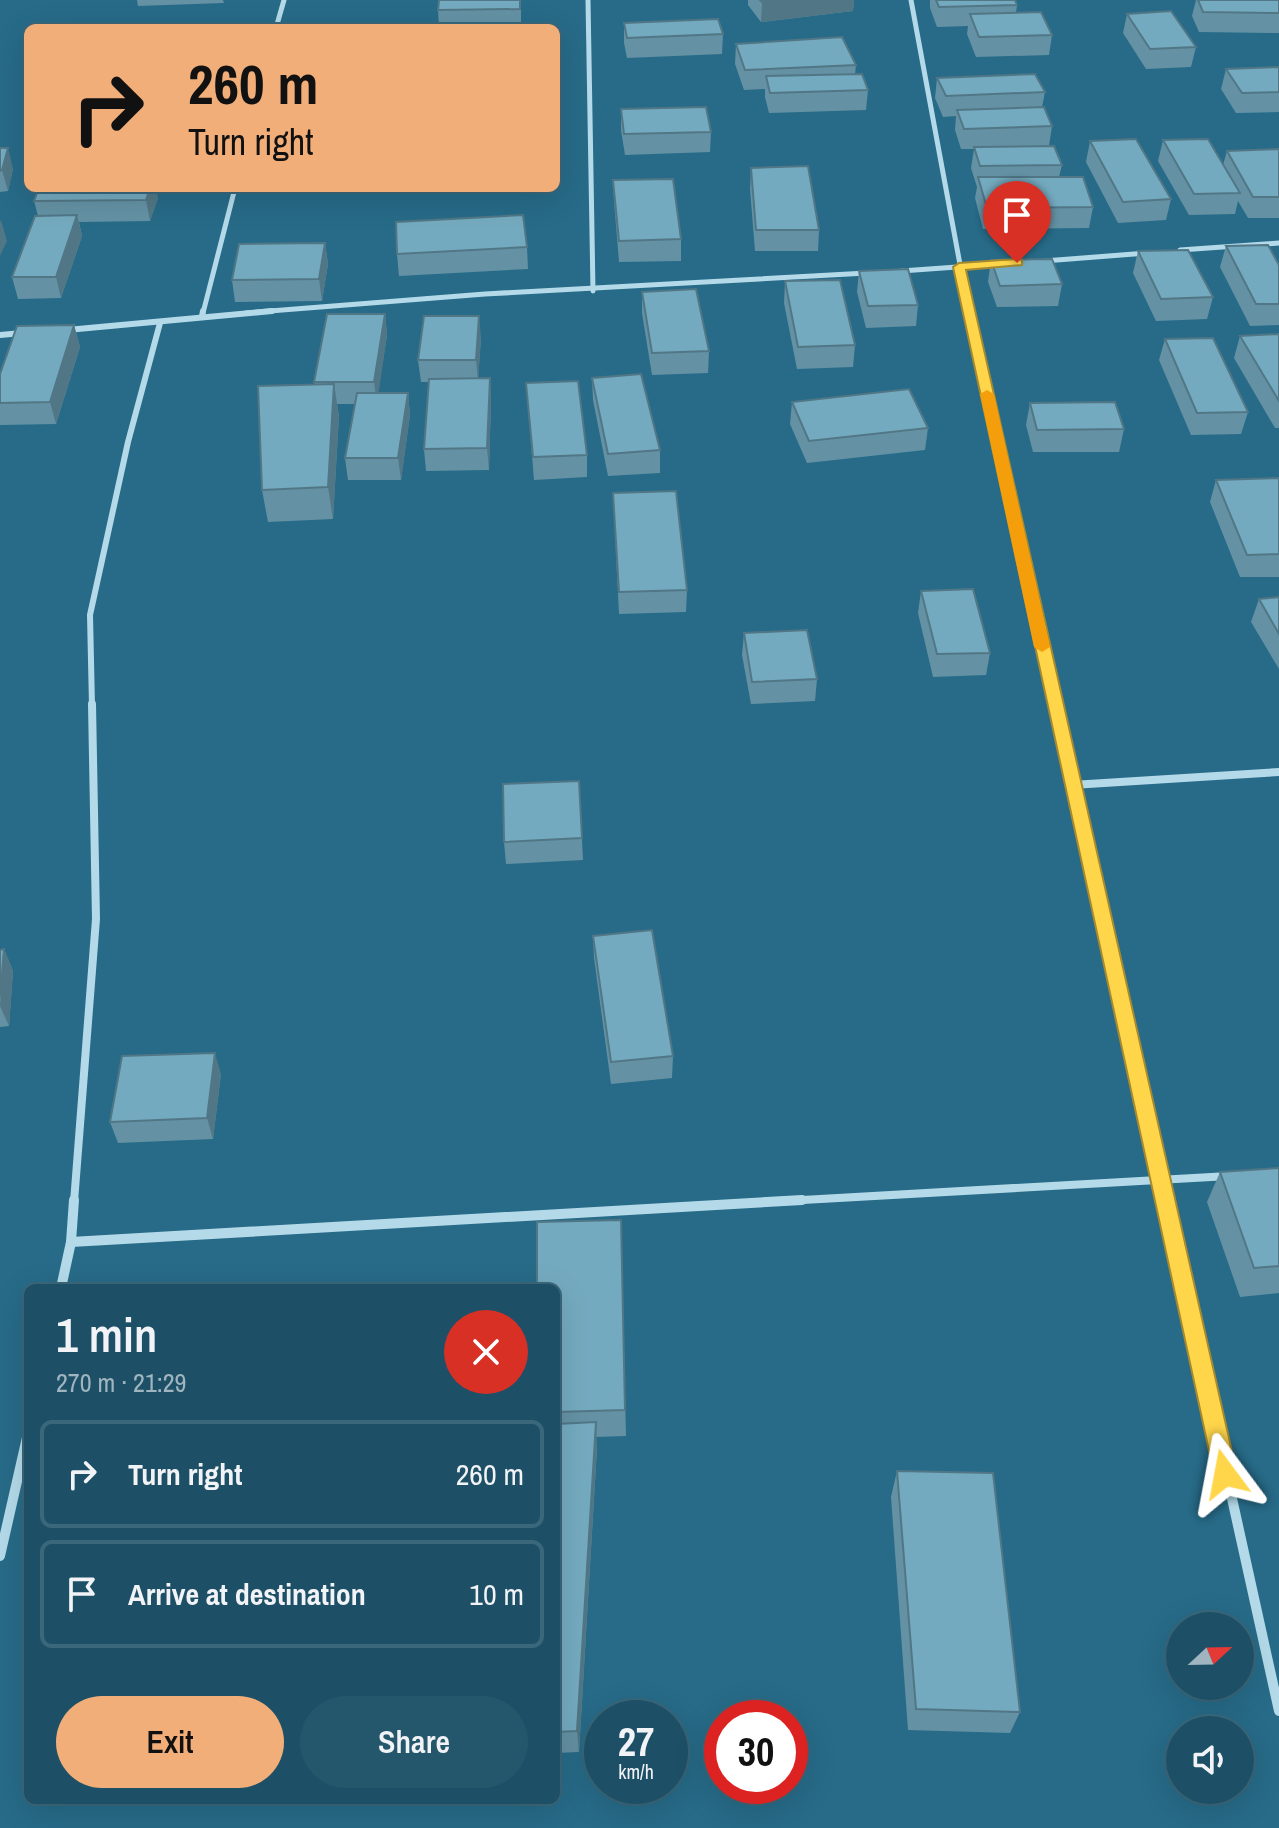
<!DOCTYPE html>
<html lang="en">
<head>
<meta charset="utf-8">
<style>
  body { margin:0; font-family:"Archivo Narrow",sans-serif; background:#25576c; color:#f1f3f6; height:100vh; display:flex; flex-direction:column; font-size:30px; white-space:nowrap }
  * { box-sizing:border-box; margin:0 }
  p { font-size:26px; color:#a0b5bf }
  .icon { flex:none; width:44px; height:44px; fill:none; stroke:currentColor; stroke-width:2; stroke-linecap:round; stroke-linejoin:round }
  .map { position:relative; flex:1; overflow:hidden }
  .side { position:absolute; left:24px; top:1284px; width:536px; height:520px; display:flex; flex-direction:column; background:#1d5066; border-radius:12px; box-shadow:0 8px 32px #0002,0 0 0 2px #3b677a }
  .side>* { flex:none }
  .banner { position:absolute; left:24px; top:24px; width:536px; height:168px; border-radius:12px; box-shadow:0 8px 32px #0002,0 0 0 2px #3b677a; background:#f1ae79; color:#111; overflow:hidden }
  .needle { width:52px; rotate:68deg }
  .tools { position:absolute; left:1166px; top:1612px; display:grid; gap:16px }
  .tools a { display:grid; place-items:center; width:88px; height:88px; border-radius:50%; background:#1d5066; box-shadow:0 8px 32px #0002,0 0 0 2px #3b677a; font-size:40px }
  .speed { position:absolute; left:584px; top:1700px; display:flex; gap:16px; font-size:40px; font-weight:700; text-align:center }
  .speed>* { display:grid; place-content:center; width:104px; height:104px; border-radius:50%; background:#1d5066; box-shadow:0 8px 32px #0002,0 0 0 2px #3b677a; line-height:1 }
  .speed small { font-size:20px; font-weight:400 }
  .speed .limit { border:12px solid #d22; background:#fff; color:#111 }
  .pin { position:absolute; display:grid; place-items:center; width:68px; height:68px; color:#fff; margin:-82px -34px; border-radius:50% 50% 50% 0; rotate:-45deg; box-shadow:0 0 8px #0007 }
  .pin .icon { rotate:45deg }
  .me { position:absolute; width:88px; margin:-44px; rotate:347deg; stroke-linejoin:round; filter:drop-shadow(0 0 6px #0008) }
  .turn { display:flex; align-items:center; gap:28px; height:168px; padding:0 32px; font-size:36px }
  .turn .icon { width:104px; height:104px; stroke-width:2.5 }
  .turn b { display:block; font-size:56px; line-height:68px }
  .round { display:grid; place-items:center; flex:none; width:84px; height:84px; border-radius:42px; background:#25576c }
  .head { display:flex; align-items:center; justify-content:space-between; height:136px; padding:0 32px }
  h1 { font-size:48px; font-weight:600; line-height:60px }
  .primary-button { display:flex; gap:16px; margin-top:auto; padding:16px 32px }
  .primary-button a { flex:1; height:92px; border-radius:48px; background:#f1ae79; color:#111; font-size:32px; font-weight:600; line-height:92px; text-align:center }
  .primary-button a+a { background:#25576c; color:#f1f3f6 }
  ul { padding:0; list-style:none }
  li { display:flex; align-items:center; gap:24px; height:108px; margin:0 16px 12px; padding:0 16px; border:4px solid #3b677a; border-radius:12px }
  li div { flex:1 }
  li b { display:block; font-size:30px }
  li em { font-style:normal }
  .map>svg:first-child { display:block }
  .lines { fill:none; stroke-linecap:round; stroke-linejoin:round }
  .street-far3 { stroke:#b4dae9; stroke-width:5 }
  .street-far2 { stroke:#b4dae9; stroke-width:6 }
  .street-far1 { stroke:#b4dae9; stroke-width:8 }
  .street { stroke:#b4dae9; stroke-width:10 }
  .wall { fill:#6492a4 }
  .shaded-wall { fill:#517786 }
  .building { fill:#74aabf; stroke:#517786; stroke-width:2 }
  .route { fill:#ffd54a; stroke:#a68a30; stroke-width:2 }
  .slow { fill:#f59e0b }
</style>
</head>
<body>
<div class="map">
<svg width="1279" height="1828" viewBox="0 0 1279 1828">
  <rect width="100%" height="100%" fill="#276b88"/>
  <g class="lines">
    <!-- street-far3 -->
    <g class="street-far3">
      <path d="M588 0 593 291"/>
      <path d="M911 0 969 313"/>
      <path d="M276 28 284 0"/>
      <path d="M1180 250 1279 243"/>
      <path d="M1044 261 1147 253"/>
      <path d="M901 271 999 264"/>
      <path d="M203 313 235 188"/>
      <path d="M246 313 485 294 867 273"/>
    </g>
    <!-- street-far2 -->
    <g class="street-far2">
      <path d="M969 311 1056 706"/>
      <path d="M202 316 203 311"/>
      <path d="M67 330 272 311"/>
      <path d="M0 335 22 333"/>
      <path d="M92 706 90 615 128 442 160 323"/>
    </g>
    <!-- street-far1 -->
    <g class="street-far1">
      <path d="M1056 704 1166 1202"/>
      <path d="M1072 785 1279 772"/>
      <path d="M74 1202 96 919 92 704"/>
      <path d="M767 1202 1229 1176"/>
    </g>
    <!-- street -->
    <g class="street">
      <path d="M1166 1200 1279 1711"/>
      <path d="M71 1242 802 1200"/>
      <path d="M61 1288 71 1242 74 1200"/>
      <path d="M0 1556 28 1433"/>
    </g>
  </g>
  <!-- wall -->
  <g class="wall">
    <path d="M137 0H223L224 3 138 6Z"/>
    <path d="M521 0V28H439L438 10Z"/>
    <path d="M748 0H854L853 11 761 22 748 5Z"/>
    <path d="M930 0H1015L1017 5 1016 13 1052 35 1049 55 976 57 967 34 968 26 937 27 930 8Z"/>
    <path d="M1196 0H1279V33L1199 32 1192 16Z"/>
    <path d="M1127 14 1196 47 1191 67 1146 69 1123 33Z"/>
    <path d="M624 23 723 34 722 54 627 58 624 43Z"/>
    <path d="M736 44 856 65 855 74 868 90 866 110 769 113 765 97V89L744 90 735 64Z"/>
    <path d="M1279 67V112L1236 113 1221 89 1226 69Z"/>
    <path d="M937 78 1045 92 1042 107 1052 126 1049 146 1062 165 1059 177 1093 207 1089 228 983 229 975 198 977 187 971 168 974 149H961L955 130 956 116 943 117 935 98Z"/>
    <path d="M621 109 711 132 710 152 625 155 621 130Z"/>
    <path d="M1163 140 1223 165 1227 151 1279 149V218H1248L1238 201 1235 214 1189 215 1158 161Z"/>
    <path d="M1090 141 1171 199 1166 220 1118 223 1086 162Z"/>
    <path d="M0 148 13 169 8 191 0 192Z"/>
    <path d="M751 168 819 230 818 251H755L750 189Z"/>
    <path d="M613 180 681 239V261L619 262 614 201Z"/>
    <path d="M158 198 150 221 79 222 82 236 61 298 18 299 12 277 38 216 34 201Z"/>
    <path d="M325 243 328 264 322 301 235 302 232 280Z"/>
    <path d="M1226 246 1279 265V325L1250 326 1220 267Z"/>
    <path d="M527 247 528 269 399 276 397 254Z"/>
    <path d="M1138 251 1213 297 1207 319 1156 321 1133 273Z"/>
    <path d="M991 260 1062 284 1058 306 997 307 988 282Z"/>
    <path d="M859 271 918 305 916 326 866 328 857 292Z"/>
    <path d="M785 281 855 345 853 367 797 369 784 303Z"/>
    <path d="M642 292 709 351 708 373 652 375 642 313Z"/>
    <path d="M385 314 387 335 378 393H408L410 415 401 480H348L345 458 355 404H337L339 416 333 519 268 522 262 490 315 385 314 382Z"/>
    <path d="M74 325 80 347 56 424 0 425V374Z"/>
    <path d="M1279 334V428H1275L1234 358 1240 336Z"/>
    <path d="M481 338 478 378H490L491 400 489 470 426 471 424 449 429 382H421L418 360Z"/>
    <path d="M1165 339 1248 412 1241 434 1191 435 1159 360Z"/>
    <path d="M592 378 660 450V473L608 476 593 400Z"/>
    <path d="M526 383 587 455V477L534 480Z"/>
    <path d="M792 402 928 428 925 450 807 463 790 424Z"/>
    <path d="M1030 403 1124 429 1119 452H1033L1026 425Z"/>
    <path d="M1279 478V577H1240L1210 502 1216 480Z"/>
    <path d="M613 493 687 590 686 612 619 614Z"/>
    <path d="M921 591 990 653 986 675 933 677 918 613Z"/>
    <path d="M1279 597V669L1251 622 1259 599Z"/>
    <path d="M744 633 817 679 815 701 751 704 742 655Z"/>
    <path d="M579 781 583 860 506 864 504 842Z"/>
    <path d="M593 936 673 1056 672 1078 611 1084 594 958Z"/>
    <path d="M4 949 13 971 9 1026 0 1027V950Z"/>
    <path d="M221 1074 213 1139 118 1143 110 1122Z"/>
    <path d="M1279 1168V1293L1240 1297 1207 1202 1220 1172Z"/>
    <path d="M621 1220 626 1436 596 1437 597 1448 579 1752 556 1753V1288Z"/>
    <path d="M897 1471 1020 1712 1010 1733 908 1730 891 1497Z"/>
  </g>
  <!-- shaded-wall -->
  <g class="shaded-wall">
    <path d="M782 0H854L853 11 761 22 762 2Z"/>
    <path d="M8 148 13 169 8 191 2 170Z"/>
    <path d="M150 188H156L158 198 150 221 146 200Z"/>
    <path d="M77 215 82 236 61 298 56 277Z"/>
    <path d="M1 220 7 241 0 256V222Z"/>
    <path d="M325 243 328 264 322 301 319 279Z"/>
    <path d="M385 314 387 335 377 404 374 382Z"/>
    <path d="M479 316 481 338 478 382 476 360Z"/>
    <path d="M74 325 80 347 56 424 50 402Z"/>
    <path d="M490 378 491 400 489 470 487 448Z"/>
    <path d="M334 384 339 416 333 519 328 487Z"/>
    <path d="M408 393 410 415 401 480 398 458Z"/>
    <path d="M4 949 13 971 9 1026 0 1006Z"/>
    <path d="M215 1053 221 1074 213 1139 207 1118Z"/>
    <path d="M596 1422 597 1448 579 1752 577 1731Z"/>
  </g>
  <!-- building -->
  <g class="building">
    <path d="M439 0H520V9L438 10Z"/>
    <path d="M760 0H782L762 2Z"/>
    <path d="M936 0H1015L1017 5 939 7Z"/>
    <path d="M1198 0H1279V13L1203 12Z"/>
    <path d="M1171 11 1196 47 1150 49 1127 14Z"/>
    <path d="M1041 12 1052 35 979 37 970 14Z"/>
    <path d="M718 19 723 34 627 38 624 23Z"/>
    <path d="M842 37 856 65 745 70 736 44Z"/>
    <path d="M1279 67V92L1242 93 1226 69Z"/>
    <path d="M862 74 868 90 770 93 766 76Z"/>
    <path d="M1035 74 1045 92 946 96 937 78Z"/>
    <path d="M706 107 711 132 624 134 621 109Z"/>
    <path d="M1044 107 1052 126 964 129 957 110Z"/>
    <path d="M1136 139 1171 199 1123 202 1090 141Z"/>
    <path d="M1208 139 1240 193 1194 194 1163 140Z"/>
    <path d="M1054 146 1062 165 980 166 974 147Z"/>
    <path d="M0 148H8L2 170 0 171Z"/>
    <path d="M1279 149V197H1253L1227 151Z"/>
    <path d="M808 166 819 230H756L751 168Z"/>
    <path d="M978 177H1083L1093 207 987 208Z"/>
    <path d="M673 179 681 239 619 241 613 180Z"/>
    <path d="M39 188H150L146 200 34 201Z"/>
    <path d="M77 215 56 277H12L35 216Z"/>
    <path d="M523 215 527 247 397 254 396 222Z"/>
    <path d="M325 243 319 279 232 280 239 244Z"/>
    <path d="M1268 245 1279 265V304H1256L1226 246Z"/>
    <path d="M1188 250 1213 297 1161 299 1138 251Z"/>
    <path d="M1052 259 1062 284 1000 286 991 260Z"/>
    <path d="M908 269 918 305 868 306 859 271Z"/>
    <path d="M840 280 855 345 798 347 785 281Z"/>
    <path d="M696 289 709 351 652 353 642 292Z"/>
    <path d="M327 314H385L374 382H314Z"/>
    <path d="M424 316H479L476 360H418Z"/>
    <path d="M74 325 50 402 0 403V374L17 326Z"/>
    <path d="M1279 334V401L1240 336Z"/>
    <path d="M1213 338 1248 412 1197 413 1165 339Z"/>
    <path d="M641 374 660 450 608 454 592 378Z"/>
    <path d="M490 378 487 448 424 449 429 379Z"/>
    <path d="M578 381 587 455 533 457 526 383Z"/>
    <path d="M334 384 328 487 262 490 258 386Z"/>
    <path d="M909 389 928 428 809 441 792 402Z"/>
    <path d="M357 393H408L398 458H345Z"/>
    <path d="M1115 402 1124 429 1037 430 1030 403Z"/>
    <path d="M1279 478V554L1247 555 1216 480Z"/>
    <path d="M676 491 687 590 619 592 613 493Z"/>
    <path d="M973 589 990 653 937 654 921 591Z"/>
    <path d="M1279 597V634L1259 599Z"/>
    <path d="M807 630 817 679 752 682 744 633Z"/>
    <path d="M579 781 582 838 504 842 503 784Z"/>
    <path d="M652 930 673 1056 611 1062 593 936Z"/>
    <path d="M4 949 0 997V950Z"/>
    <path d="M215 1053 207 1118 110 1122 122 1056Z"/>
    <path d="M1279 1168V1266L1254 1268 1220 1172Z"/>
    <path d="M621 1220 625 1410 556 1412V1288H537V1222Z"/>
    <path d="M596 1422 577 1731 556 1732V1424Z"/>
    <path d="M897 1471 993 1473 1020 1712 916 1709Z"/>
  </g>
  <!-- route -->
  <path class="route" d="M1017 259 1022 260V265L966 270 1237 1474 1234 1482 1225 1485 1217 1482 1214 1474 953 267 959 263Z"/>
  <!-- slow -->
  <path class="slow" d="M987 390 994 394 1050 647 1042 652 1034 647 980 394Z"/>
</svg>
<div class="tools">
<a><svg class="needle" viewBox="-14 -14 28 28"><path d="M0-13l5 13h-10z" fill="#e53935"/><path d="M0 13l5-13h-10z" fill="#a0b5bf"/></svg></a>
<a><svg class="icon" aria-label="sound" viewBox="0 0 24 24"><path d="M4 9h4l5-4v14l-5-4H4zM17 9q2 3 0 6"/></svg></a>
</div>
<div class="speed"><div>27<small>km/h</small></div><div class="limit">30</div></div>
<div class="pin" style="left:1017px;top:263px;background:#d93025"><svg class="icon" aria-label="arrive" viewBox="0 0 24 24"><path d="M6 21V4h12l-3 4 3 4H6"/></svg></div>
<svg class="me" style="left:1225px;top:1474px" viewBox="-20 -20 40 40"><path d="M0-17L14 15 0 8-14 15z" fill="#ffd54a" stroke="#fff" stroke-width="4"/></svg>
<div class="banner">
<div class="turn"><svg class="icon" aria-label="right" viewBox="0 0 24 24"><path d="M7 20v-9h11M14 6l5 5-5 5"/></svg><div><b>260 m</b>Turn right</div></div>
</div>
<section class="side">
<div class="head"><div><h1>1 min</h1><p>270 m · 21:29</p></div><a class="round" style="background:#d93025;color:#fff"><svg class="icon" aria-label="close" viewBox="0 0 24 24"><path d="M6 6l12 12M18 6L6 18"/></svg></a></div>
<ul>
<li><svg class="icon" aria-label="right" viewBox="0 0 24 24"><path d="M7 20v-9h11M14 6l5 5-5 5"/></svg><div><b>Turn right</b></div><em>260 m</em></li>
<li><svg class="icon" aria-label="arrive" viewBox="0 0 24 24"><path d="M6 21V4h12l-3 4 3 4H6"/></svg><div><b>Arrive at destination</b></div><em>10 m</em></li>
</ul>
<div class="primary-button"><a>Exit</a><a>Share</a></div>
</section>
</div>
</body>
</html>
